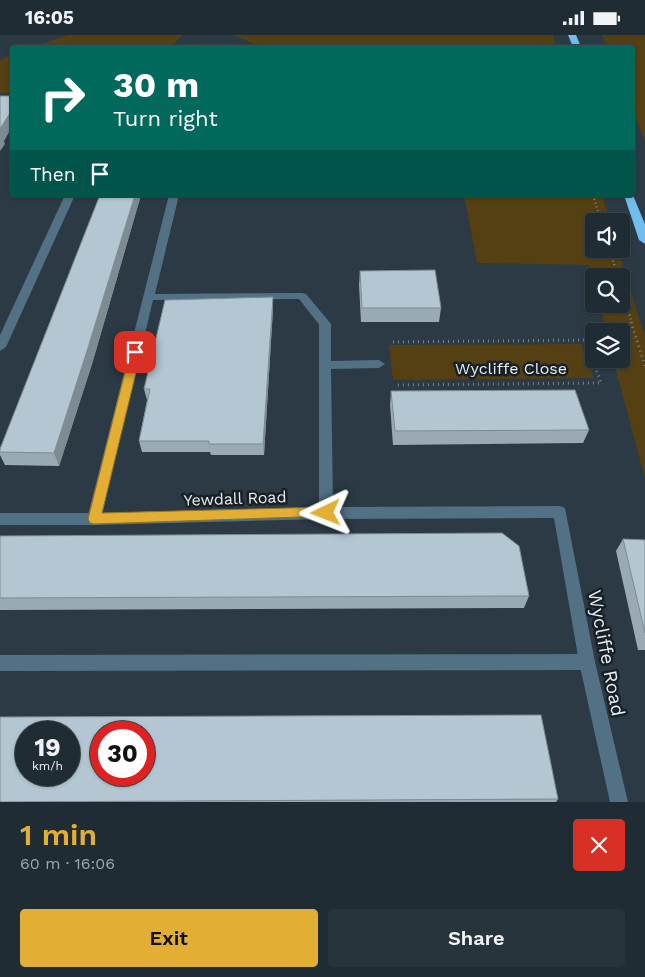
<!DOCTYPE html>
<html lang="en">
<head>
<meta charset="utf-8">
<style>
  body { margin:0; font-family:"Work Sans",sans-serif; background:#28343b; color:#f1f3f6; height:100vh; display:flex; flex-direction:column; font-size:19px; white-space:nowrap }
  * { box-sizing:border-box; margin:0 }
  p { font-size:16px; color:#a2a7ac }
  .icon { flex:none; width:28px; height:28px; fill:none; stroke:currentColor; stroke-width:2; stroke-linecap:round; stroke-linejoin:round }
  .map { position:relative; height:767px; overflow:hidden }
  .side { display:flex; flex-direction:column; background:#202c33; flex:1 }
  .side>* { flex:none }
  .top-card { position:absolute; left:10px; top:10px; width:625px; height:152px; border-radius:5px; box-shadow:0 1px 4px #0004,0 0 0 1px #3d484e; background:#00695c; color:#fff; overflow:hidden }
  .tools { position:absolute; left:585px; top:178px; display:grid; gap:10px }
  .tools a { display:grid; place-items:center; width:45px; height:45px; border-radius:5px; background:#202c33; box-shadow:0 1px 4px #0004,0 0 0 1px #3d484e; font-size:25px }
  .speed { position:absolute; left:15px; top:686px; display:flex; gap:10px; font-size:25px; font-weight:700; text-align:center }
  .speed>* { display:grid; place-content:center; width:65px; height:65px; border-radius:50%; background:#202c33; box-shadow:0 1px 4px #0004,0 0 0 1px #3d484e; line-height:1 }
  .speed small { font-size:12px; font-weight:400 }
  .speed .limit { border:8px solid #d22; background:#fff; color:#111 }
  .pin { position:absolute; display:grid; place-items:center; width:42px; height:42px; color:#fff; margin:-21px; border-radius:10px; box-shadow:0 2px 8px #0006 }
  .me { position:absolute; width:55px; margin:-28px; rotate:268deg; stroke-linejoin:round; filter:drop-shadow(0 0 4px #0008) }
  .turn { display:flex; align-items:center; gap:18px; height:105px; padding:0 20px; font-size:22px }
  .turn .icon { width:65px; height:65px; stroke-width:2.5 }
  .turn b { display:block; font-size:35px; line-height:42px }
  .then { display:flex; align-items:center; height:48px; padding:0 20px; background:#0003; gap:10px; font-size:19px }
  .round { display:grid; place-items:center; flex:none; width:52px; height:52px; border-radius:5px; background:#28343b }
  .summary { display:flex; align-items:center; justify-content:space-between; height:85px; padding:0 20px }
  h1 { font-size:30px; font-weight:600; line-height:38px; color:#e2af34 }
  .action { display:flex; gap:10px; margin-top:auto; padding:10px 20px }
  .action a { flex:1; height:58px; border-radius:5px; background:#e2af34; color:#111; font-size:20px; font-weight:600; line-height:58px; text-align:center }
  .action a+a { background:#28343b; color:#f1f3f6 }
  .status { display:flex; justify-content:space-between; align-items:center; height:35px; padding:0 25px; background:#202c33; direction:ltr }
  .status svg { height:14px; fill:currentColor }
  .map>svg:first-child { display:block }
  .green { fill:#544013 }
  .lines { fill:none; stroke-linecap:round; stroke-linejoin:round }
  .path-far1 { stroke:#76838b; stroke-width:2.5; stroke-dasharray:1 3; stroke-linecap:butt }
  .path { stroke:#76838b; stroke-width:3; stroke-dasharray:1 4; stroke-linecap:butt }
  .lane { fill:#537184; fill-rule:evenodd }
  .street { fill:#537184; fill-rule:evenodd }
  .highway { fill:#71bded; fill-rule:evenodd }
  .wall { fill:#9aaab5 }
  .shaded-wall { fill:#7d8b93 }
  .building { fill:#b3c6d2; stroke:#7d8b93; fill-rule:evenodd }
  .route { fill:#e2af34; stroke:#937222 }
  .labels { text-anchor:middle; stroke-width:5; stroke-linejoin:round; paint-order:stroke }
  .street-label { font-size:16px; fill:#e4eef4; stroke:#192025 }
  .near-street-label { font-size:19px; fill:#e4eef4; stroke:#192025 }
</style>
</head>
<body>
<div class="status"><b>16:05</b><svg viewBox="0 0 49 12"><path d="M0 12V9h3v3zM5 12V6h3v6zM10 12V3h3v9zM15 12V0h3v12zM26 1h20v11H26zM47 4h2v5h-2z"/></svg></div>
<div class="map">
<svg width="645" height="767" viewBox="0 0 645 767">
  <rect width="100%" height="100%" fill="#2b3a44"/>
  <!-- green -->
  <g class="green">
    <path d="M68 0H182L171 12H32Z"/>
    <path d="M232 0H553L557 12H263Z"/>
    <path d="M602 0H645V107L633 76 632 12H607Z"/>
    <path d="M12 20V58H0V25Z"/>
    <path d="M464 160H602L610 186H594V214H618L645 302V444L613 324H621V296H606L599 269H621V241H594V249L589 230 477 228Z"/>
    <path d="M581 309 594 343 393 345 389 310Z"/>
  </g>
  <g class="lines">
    <!-- path-far1 -->
    <g class="path-far1">
      <path d="M593 160 601 186"/>
      <path d="M609 214 618 241"/>
      <path d="M621 253 632 288"/>
    </g>
    <!-- path -->
    <g class="path">
      <path d="M631 287 645 331"/>
      <path d="M393 307 585 305 601 348 394 350"/>
    </g>
    <!-- lane -->
    <g class="lane">
      <path d="M169 160H179L155 259 302 258 306 259 331 289 325 293 321 292 299 264 153 265 101 484 99 488 94 490 89 488 87 484Z"/>
      <path d="M587 619 593 621 595 627 593 633 587 635 0 636V620Z"/>
    </g>
    <!-- street -->
    <g class="street">
      <path d="M65 160H75L6 312 0 316V300Z"/>
      <path d="M325 285 331 289V326L379 325 385 329 379 333 331 334 333 472 560 471 565 473 595 627 628 767H610L579 627 554 483 326 484 94 490H0V478H94L319 472V289Z"/>
    </g>
    <!-- highway -->
    <g class="highway">
      <path d="M568 0H576L581 12H573Z"/>
      <path d="M632 158 645 189V209L639 205 624 160H632Z"/>
    </g>
  </g>
  <!-- wall -->
  <g class="wall">
    <path d="M100 160H141L92 329 59 431 5 430 0 420V414Z"/>
    <path d="M360 236 441 273 439 287H361L359 250Z"/>
    <path d="M273 274 264 420H211L210 417H142L139 406 147 365 144 354Z"/>
    <path d="M391 356 589 395 583 408 393 410 390 370Z"/>
    <path d="M0 501 529 561 524 573 0 575Z"/>
    <path d="M623 504 645 505V615H638L616 516Z"/>
    <path d="M558 764 556 767H0Z"/>
  </g>
  <!-- shaded-wall -->
  <g class="shaded-wall">
    <path d="M12 75V92L4 106 5 109 0 116V94Z"/>
    <path d="M135 160H141L92 329 59 431 54 418Z"/>
    <path d="M273 262V274L264 420 263 409Z"/>
  </g>
  <!-- building -->
  <g class="building">
    <path d="M0 61H12V75L0 94Z"/>
    <path d="M100 160H135L87 316 54 418 0 417V414Z"/>
    <path d="M435 235 441 273H362L360 236Z"/>
    <path d="M273 262 263 409H209V406H139L150 354H144L165 265Z"/>
    <path d="M575 355 589 395 395 396 391 356Z"/>
    <path d="M502 498 519 511 529 561 0 563V501Z"/>
    <path d="M623 504 645 505V598Z"/>
    <path d="M541 680 558 764 0 767V682ZM26 698H69V740H26ZM101 698H144V740H101Z"/>
  </g>
  <!-- route -->
  <path class="route" d="M135 314 141 317 102 478 326 472 330 474 332 478 330 481 94 489 90 488 88 484 130 317Z"/>
  <g class="labels">
    <!-- street labels -->
    <g class="street-label">
      <text x="511" y="339">Wycliffe Close</text>
      <text transform="translate(235 463) rotate(-2)" y="6">Yewdall Road</text>
    </g>
    <!-- near-street labels -->
    <g class="near-street-label">
      <text transform="translate(607 618) rotate(79)" y="7">Wycliffe Road</text>
    </g>
  </g>
</svg>
<div class="tools">
<a><svg class="icon" aria-label="sound" viewBox="0 0 24 24"><path d="M4 9h4l5-4v14l-5-4H4zM17 9q2 3 0 6"/></svg></a>
<a><svg class="icon" aria-label="search" viewBox="0 0 24 24"><circle cx="10" cy="10" r="6"/><path d="M15 15l6 6"/></svg></a>
<a><svg class="icon" aria-label="layers" viewBox="0 0 24 24"><path d="M12 4l9 5-9 5-9-5zM3 14l9 5 9-5"/></svg></a>
</div>
<div class="speed"><div>19<small>km/h</small></div><div class="limit">30</div></div>
<div class="pin" style="left:135px;top:317px;background:#d93025"><svg class="icon" aria-label="arrive" viewBox="0 0 24 24"><path d="M6 21V4h12l-3 4 3 4H6"/></svg></div>
<svg class="me" style="left:326px;top:478px" viewBox="-20 -20 40 40"><path d="M0-17L14 15 0 8-14 15z" fill="#e2af34" stroke="#fff" stroke-width="4"/></svg>
<div class="top-card">
<div class="turn"><svg class="icon" aria-label="right" viewBox="0 0 24 24"><path d="M7 20v-9h11M14 6l5 5-5 5"/></svg><div><b>30 m</b>Turn right</div></div>
<div class="then">Then<svg class="icon" aria-label="arrive" viewBox="0 0 24 24"><path d="M6 21V4h12l-3 4 3 4H6"/></svg></div>
</div>
</div>
<section class="side">
<div class="summary"><div><h1>1 min</h1><p>60 m · 16:06</p></div><a class="round" style="background:#d93025;color:#fff"><svg class="icon" aria-label="close" viewBox="0 0 24 24"><path d="M6 6l12 12M18 6L6 18"/></svg></a></div>
<div class="action"><a>Exit</a><a>Share</a></div>
</section>
</body>
</html>
